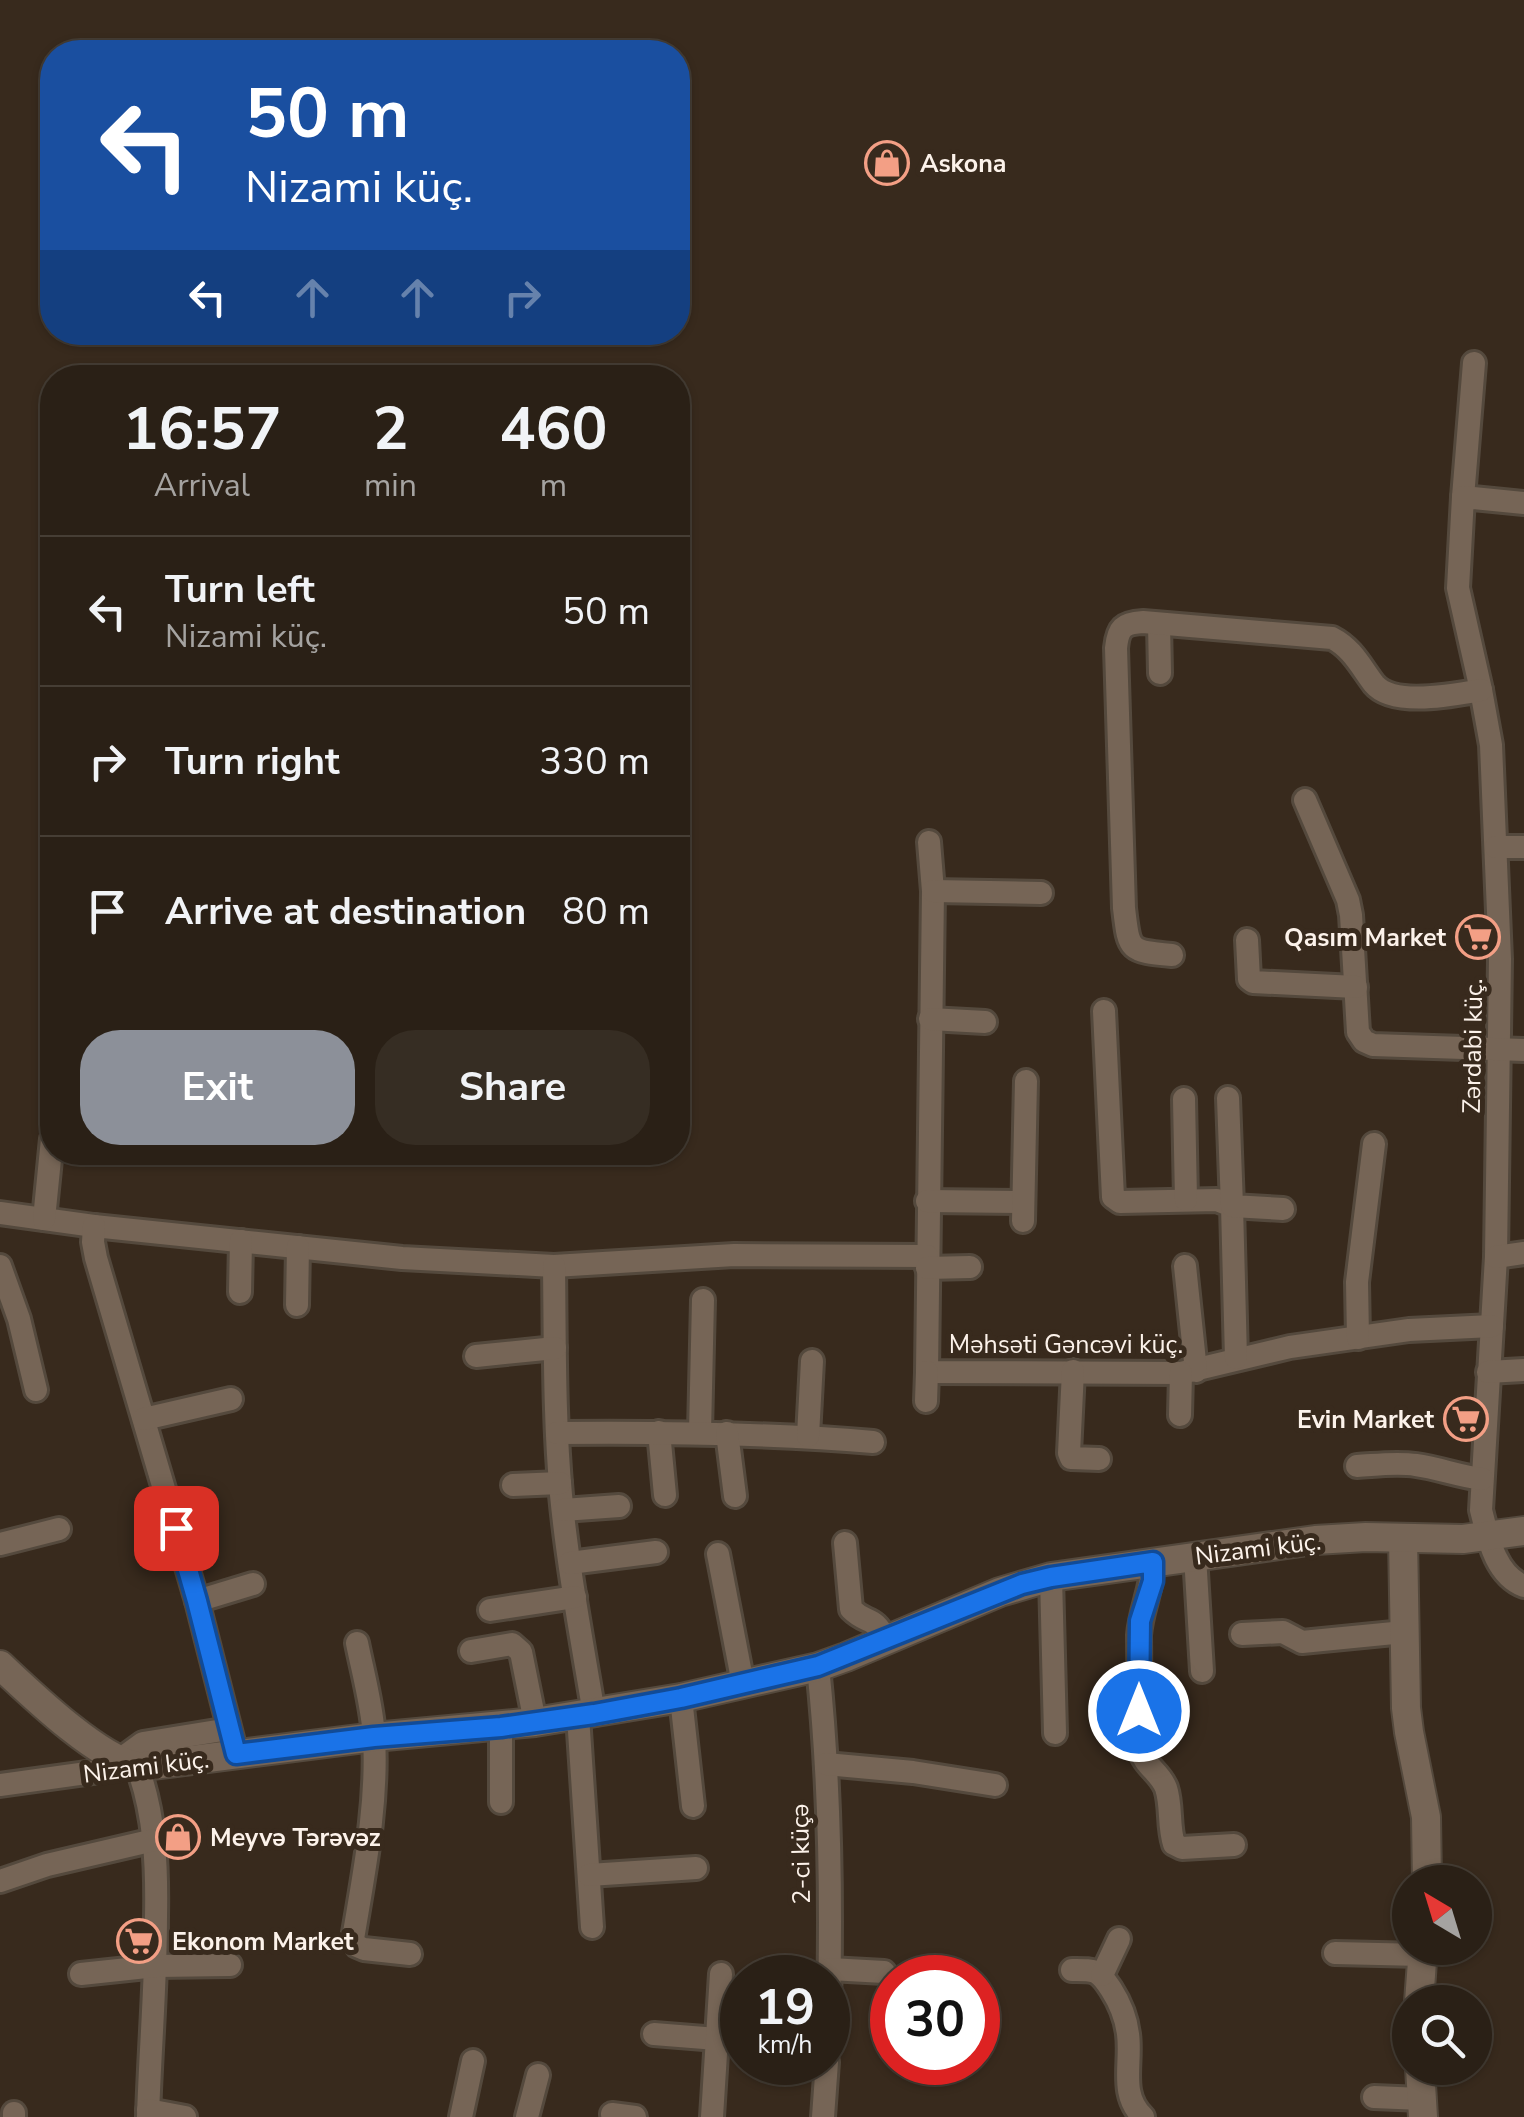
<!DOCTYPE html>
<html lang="en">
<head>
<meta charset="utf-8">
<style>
  body { margin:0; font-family:"Nunito Sans",sans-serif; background:#362d23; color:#f1f3f6; height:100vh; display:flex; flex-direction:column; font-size:38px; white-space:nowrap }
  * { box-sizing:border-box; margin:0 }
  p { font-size:32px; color:#a5a3a1 }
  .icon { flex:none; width:55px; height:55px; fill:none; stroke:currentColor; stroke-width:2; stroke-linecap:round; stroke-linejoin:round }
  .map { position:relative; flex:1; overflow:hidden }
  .details { position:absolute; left:40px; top:365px; width:650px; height:800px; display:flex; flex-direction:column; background:#2a2016; border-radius:40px; box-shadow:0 2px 8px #0004,0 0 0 2px #463e35 }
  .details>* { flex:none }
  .hud { position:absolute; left:40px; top:40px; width:650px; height:305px; border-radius:40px; box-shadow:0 2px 8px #0004,0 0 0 2px #463e35; background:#1a4fa0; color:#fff; overflow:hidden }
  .needle { width:65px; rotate:322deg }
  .fabs { position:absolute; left:1392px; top:1865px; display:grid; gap:20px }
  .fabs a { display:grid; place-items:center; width:100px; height:100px; border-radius:50%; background:#2a2016; box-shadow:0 2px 8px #0004,0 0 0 2px #463e35; font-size:50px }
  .speed { position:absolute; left:720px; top:1955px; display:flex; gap:20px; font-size:50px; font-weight:700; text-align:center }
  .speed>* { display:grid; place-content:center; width:130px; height:130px; border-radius:50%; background:#2a2016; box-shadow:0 2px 8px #0004,0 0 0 2px #463e35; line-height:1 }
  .speed small { font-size:25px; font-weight:400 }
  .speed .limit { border:15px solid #d22; background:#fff; color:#111 }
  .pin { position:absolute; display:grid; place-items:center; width:85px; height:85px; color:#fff; margin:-42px; border-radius:20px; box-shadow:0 5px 15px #0006 }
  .me { position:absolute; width:110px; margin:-55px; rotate:0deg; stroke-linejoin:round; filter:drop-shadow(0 0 8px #0008) }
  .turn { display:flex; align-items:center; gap:35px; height:210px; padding:0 40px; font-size:45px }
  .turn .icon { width:130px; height:130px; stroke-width:2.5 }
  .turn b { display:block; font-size:70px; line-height:85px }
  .lanes { display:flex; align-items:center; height:95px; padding:0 40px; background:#0003; justify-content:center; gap:50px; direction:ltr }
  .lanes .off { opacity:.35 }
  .eta { display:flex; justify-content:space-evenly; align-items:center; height:170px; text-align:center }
  .eta b { font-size:60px; font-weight:700; line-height:70px }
  .action { display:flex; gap:20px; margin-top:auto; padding:20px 40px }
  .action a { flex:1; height:115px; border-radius:40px; background:#8c9099; color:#fff; font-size:40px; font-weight:700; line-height:115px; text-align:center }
  .action a+a { background:#362d23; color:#f1f3f6 }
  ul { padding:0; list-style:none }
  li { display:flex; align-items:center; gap:30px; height:150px; padding:0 40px; border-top:2px solid #463e35 }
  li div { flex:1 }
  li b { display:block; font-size:38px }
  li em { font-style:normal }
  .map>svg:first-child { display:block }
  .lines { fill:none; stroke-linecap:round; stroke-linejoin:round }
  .minor-casing { stroke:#54493d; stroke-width:28 }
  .tertiary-casing { stroke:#54493d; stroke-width:32 }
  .minor { stroke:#766556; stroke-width:22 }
  .tertiary { stroke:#766556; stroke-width:28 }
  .route-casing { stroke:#114b97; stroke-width:25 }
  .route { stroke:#1a73e8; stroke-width:18 }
  .labels { text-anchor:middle; stroke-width:10; stroke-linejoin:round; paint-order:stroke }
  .poi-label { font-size:25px; font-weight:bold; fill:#fcf2ea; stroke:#382a1d; text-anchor:start }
  .street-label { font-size:25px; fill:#fcf2ea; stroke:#382a1d }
</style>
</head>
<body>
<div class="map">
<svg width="1524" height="2117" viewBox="0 0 1524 2117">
  <rect width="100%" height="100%" fill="#382a1d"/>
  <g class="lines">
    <!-- minor casing -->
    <g class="minor-casing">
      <g id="minor">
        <path d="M1463 497 1474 363"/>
        <path d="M1524 503 1463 497 1458 588 1481 690 1491 745 1500 959 1496 1257 1481 1510C1488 1537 1495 1575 1524 1586"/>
        <path d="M1159 624 1160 673"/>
        <path d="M1305 800 1348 900 1351 915 1358 1032 1364 1041 1373 1045 1524 1050"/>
        <path d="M929 842 933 891 927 1372 1181 1373 1290 1347 1409 1330 1492 1326"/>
        <path d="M1496 847H1524"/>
        <path d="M933 891 1041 893"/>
        <path d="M1247 940 1249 979 1253 982 1356 987"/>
        <path d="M1172 955C1128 951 1129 951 1124 908L1116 648C1118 628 1123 623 1143 622L1332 638C1352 648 1361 667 1374 684 1393 707 1455 695 1481 690"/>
        <path d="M1104 1011 1113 1197 1120 1202 1217 1200 1232 1206 1236 1358"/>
        <path d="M930 1019 985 1022"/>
        <path d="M1228 1098 1232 1206 1283 1209"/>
        <path d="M1184 1099 1186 1200"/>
        <path d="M927 1201 1023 1202"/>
        <path d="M0 1213 94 1226 402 1258 554 1266 734 1255 927 1256"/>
        <path d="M44 1219 52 1139"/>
        <path d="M1023 1221 1026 1081"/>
        <path d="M94 1226 93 1242 96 1258 197 1601 236 1754"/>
        <path d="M1496 1257 1524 1253"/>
        <path d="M0 1266 19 1319 36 1390"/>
        <path d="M554 1266C555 1342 554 1419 561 1495 568 1568 582 1641 594 1714"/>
        <path d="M1185 1266 1196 1371"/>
        <path d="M927 1268 970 1267"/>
        <path d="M240 1292 241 1241"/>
        <path d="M297 1305 298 1247"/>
        <path d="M1358 1338 1357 1282 1374 1144"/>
        <path d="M476 1356 555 1348"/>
        <path d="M1073 1371 1069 1453 1071 1458 1099 1459"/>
        <path d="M1488 1372 1524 1370"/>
        <path d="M926 1401 927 1372"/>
        <path d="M1180 1415 1181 1373"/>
        <path d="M144 1419 231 1399"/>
        <path d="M659 1432 665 1495"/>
        <path d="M700 1432 703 1300"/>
        <path d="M557 1433C663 1432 768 1433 873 1442"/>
        <path d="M727 1433 735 1496"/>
        <path d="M808 1436 812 1361"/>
        <path d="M1357 1466C1376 1465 1396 1462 1416 1465 1438 1468 1459 1476 1482 1479"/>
        <path d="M513 1485 560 1483"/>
        <path d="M563 1510 619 1506"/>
        <path d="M845 1543 851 1609C867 1625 873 1614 886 1640"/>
        <path d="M0 1544 59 1529"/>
        <path d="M718 1554 743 1684"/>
        <path d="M1195 1556 1202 1671"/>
        <path d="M1153 1561C1153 1587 1141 1609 1139 1635L1140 1749C1144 1766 1160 1772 1166 1788 1172 1806 1168 1826 1174 1844L1182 1848 1234 1845"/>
        <path d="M570 1563 656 1552"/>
        <path d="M1051 1577 1055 1733"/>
        <path d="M197 1601 253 1584"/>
        <path d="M490 1610 575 1597"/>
        <path d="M1242 1634 1283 1632 1302 1642 1404 1632"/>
        <path d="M357 1643C363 1673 372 1705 374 1736 378 1804 364 1872 353 1939L357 1946 364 1949 410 1954"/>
        <path d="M471 1651 512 1644 521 1652 535 1722"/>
        <path d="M818 1667C831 1790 832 1917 828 2041"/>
        <path d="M681 1698 693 1806"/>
        <path d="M578 1716 592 1927"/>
        <path d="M121 1759 143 1743 229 1729"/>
        <path d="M826 1764 913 1772 995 1785"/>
        <path d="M0 1785 137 1766C155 1814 157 1866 156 1917 156 1984 150 2050 148 2117"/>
        <path d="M501 1802V1727"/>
        <path d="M589 1875 696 1868"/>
        <path d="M0 1881 47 1865 154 1840"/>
        <path d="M1335 1953 1422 1955"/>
        <path d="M830 1969 884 1972"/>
        <path d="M1072 1970C1095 1970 1098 1969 1111 1989 1120 2003 1126 2017 1128 2034 1132 2064 1119 2094 1143 2117"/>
        <path d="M81 1974 156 1966 230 1965"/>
        <path d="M1102 1975 1119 1939"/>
        <path d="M654 2034 717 2039"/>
        <path d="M1374 2097 1422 2099"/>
        <path d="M148 2110 185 2117"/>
        <path d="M14 2113V2117"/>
        <path d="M612 2114 635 2117"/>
        <path d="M461 2117 473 2061"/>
        <path d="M527 2117 538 2075"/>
        <path d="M712 2117 721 1974"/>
        <path d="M823 2117 827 2062"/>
      </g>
    </g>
    <!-- tertiary casing -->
    <g class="tertiary-casing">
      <g id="tertiary">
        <path d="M1403 1538 1406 1708 1409 1732 1426 1817 1427 1882"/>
        <path d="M0 1665C30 1693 97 1758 137 1766 142 1767 148 1765 153 1765L374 1737 535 1722 681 1698 818 1667 846 1657 1000 1592 1051 1577 1315 1540 1366 1537 1463 1539 1524 1531"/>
        <path d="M1419 2002 1423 1948"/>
        <path d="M1420 2068 1423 2117"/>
      </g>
    </g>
    <!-- minor -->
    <use href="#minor" class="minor"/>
    <!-- tertiary -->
    <use href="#tertiary" class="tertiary"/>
  </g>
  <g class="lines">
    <!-- route casing -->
    <g class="route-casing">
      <path id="route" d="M176 1528 197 1601 236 1754 374 1737 501 1727 594 1714 681 1698 818 1666 1022 1584 1051 1577 1153 1562V1581L1140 1621 1139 1711"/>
    </g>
    <!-- route -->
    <use href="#route" class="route"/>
  </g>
  <!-- icons -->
  <defs>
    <g id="shop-ring" transform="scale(2.25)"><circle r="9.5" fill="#382a1d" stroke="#f39f85" stroke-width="1.5"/><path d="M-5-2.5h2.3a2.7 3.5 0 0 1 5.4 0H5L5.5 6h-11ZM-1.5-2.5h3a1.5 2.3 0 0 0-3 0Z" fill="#f39f85"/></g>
    <g id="supermarket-ring" transform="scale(2.25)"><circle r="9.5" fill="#382a1d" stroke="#f39f85" stroke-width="1.5"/><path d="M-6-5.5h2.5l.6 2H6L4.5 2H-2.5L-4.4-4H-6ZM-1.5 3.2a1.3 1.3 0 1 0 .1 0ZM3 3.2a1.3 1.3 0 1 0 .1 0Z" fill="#f39f85"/></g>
  </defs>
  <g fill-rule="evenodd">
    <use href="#shop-ring" x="887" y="163"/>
    <use href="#supermarket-ring" x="1478" y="937"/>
    <use href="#supermarket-ring" x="1466" y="1419"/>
    <use href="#shop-ring" x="178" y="1837"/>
    <use href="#supermarket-ring" x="139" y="1941"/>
  </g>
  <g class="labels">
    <!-- poi labels -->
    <g class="poi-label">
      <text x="920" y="172">Askona</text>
      <text x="1446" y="946" text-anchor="end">Qasım Market</text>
      <text x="1434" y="1428" text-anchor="end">Evin Market</text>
      <text x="210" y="1846">Meyvə Tərəvəz</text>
      <text x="172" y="1950">Ekonom Market</text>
    </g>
    <!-- street labels -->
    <g class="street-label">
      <text transform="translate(1472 1046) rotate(-89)" y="9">Zərdabi küç.</text>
      <text x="1066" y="1353">Məhsəti Gəncəvi küç.</text>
      <text transform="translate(1258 1548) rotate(-7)" y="9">Nizami küç.</text>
      <text transform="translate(146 1766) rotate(-7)" y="9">Nizami küç.</text>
      <text transform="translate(800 1854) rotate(-91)" y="9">2-ci küçə</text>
    </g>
  </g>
</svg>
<div class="fabs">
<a><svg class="needle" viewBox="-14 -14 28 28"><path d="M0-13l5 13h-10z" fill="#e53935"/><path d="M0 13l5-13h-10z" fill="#a5a3a1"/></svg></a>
<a><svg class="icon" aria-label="search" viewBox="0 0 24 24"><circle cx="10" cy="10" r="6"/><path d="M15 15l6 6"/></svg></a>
</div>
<div class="speed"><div>19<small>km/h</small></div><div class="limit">30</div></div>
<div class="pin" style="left:176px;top:1528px;background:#d93025"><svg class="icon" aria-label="arrive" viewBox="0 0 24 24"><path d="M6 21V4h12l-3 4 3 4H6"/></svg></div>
<svg class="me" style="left:1139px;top:1711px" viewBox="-20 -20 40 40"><circle r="17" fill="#1a73e8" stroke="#fff" stroke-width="3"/><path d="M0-11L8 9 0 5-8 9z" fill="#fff"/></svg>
<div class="hud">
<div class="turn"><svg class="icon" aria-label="left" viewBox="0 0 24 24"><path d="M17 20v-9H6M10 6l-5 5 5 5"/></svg><div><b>50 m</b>Nizami küç.</div></div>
<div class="lanes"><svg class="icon" aria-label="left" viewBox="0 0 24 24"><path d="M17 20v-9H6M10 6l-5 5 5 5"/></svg><svg class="icon off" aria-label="ahead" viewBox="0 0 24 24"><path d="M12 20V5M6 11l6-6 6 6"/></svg><svg class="icon off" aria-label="ahead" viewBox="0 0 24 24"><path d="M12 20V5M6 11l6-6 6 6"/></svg><svg class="icon off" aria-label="right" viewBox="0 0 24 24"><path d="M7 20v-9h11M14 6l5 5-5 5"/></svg></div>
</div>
<section class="details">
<div class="eta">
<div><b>16:57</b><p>Arrival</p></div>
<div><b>2</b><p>min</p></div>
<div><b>460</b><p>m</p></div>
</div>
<ul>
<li><svg class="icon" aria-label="left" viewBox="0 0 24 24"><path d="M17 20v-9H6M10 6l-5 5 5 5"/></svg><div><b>Turn left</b><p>Nizami küç.</p></div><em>50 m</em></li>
<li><svg class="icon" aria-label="right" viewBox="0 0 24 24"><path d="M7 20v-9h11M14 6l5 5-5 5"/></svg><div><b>Turn right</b></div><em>330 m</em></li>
<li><svg class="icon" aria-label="arrive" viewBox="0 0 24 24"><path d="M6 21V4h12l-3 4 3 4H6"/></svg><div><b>Arrive at destination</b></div><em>80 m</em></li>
</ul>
<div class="action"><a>Exit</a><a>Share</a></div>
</section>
</div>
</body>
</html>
